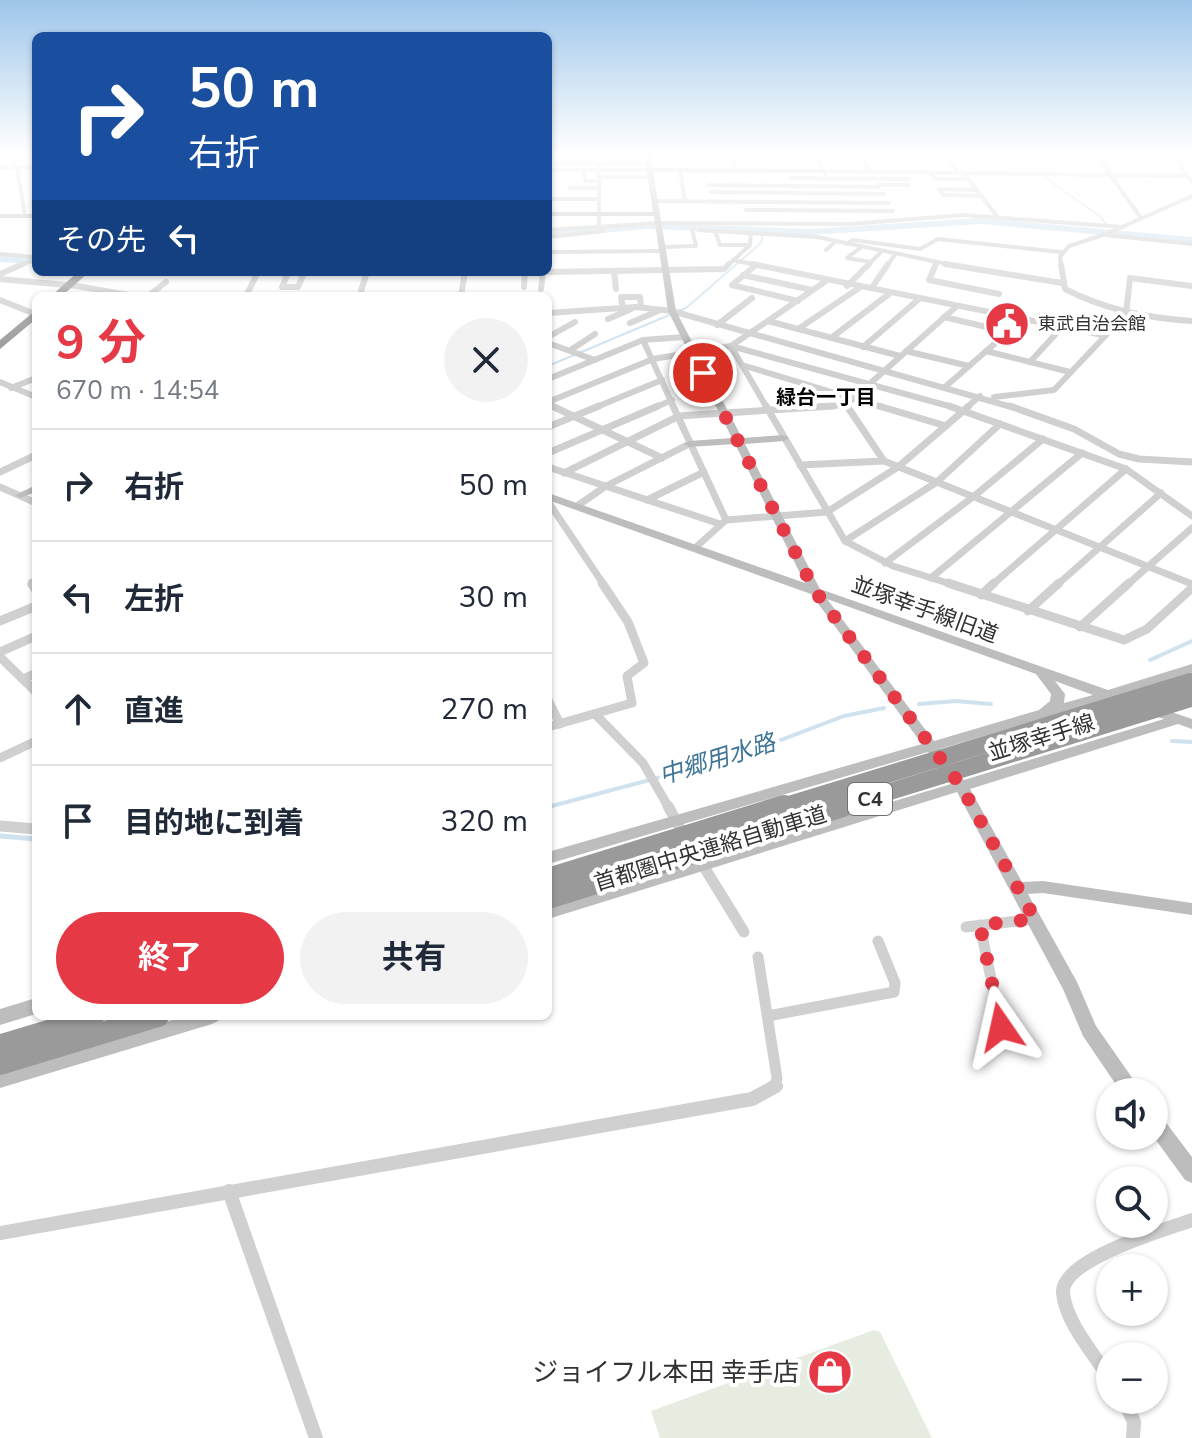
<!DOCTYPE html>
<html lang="ja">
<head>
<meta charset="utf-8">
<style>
  body { margin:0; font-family:"Nunito Sans","Noto Sans JP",sans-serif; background:#f2f2f3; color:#1f2937; height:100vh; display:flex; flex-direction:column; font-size:30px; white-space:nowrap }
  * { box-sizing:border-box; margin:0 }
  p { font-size:26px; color:#747a83 }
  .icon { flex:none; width:44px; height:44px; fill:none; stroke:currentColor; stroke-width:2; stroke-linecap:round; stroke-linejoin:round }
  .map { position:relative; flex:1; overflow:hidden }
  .side { position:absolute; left:32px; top:292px; width:520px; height:728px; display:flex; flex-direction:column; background:#fff; border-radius:12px; box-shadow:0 2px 6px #0004 }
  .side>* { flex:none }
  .hud { position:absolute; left:32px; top:32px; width:520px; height:244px; border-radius:12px; box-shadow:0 2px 6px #0004; background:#1a4fa0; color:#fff; overflow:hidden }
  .buttons { position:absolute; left:1096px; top:1078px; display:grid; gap:16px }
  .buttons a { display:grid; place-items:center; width:72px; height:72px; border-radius:50%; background:#fff; box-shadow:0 2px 6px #0004; font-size:40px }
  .pin { position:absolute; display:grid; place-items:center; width:68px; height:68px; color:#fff; margin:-34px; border:4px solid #fff; border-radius:50%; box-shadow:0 2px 8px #0007 }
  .me { position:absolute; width:88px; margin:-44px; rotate:349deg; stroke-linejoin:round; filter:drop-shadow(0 0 6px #0008) }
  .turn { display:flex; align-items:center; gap:28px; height:168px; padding:0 24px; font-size:36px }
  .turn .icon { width:104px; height:104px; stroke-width:2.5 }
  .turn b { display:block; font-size:56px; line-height:68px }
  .then { display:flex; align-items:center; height:76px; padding:0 24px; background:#0003; gap:16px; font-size:30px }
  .round { display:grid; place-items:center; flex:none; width:84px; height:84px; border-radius:42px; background:#f2f2f3 }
  .summary { display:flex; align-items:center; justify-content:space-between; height:136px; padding:0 24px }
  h1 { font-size:48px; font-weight:700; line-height:60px; color:#e63946 }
  .primary-button { display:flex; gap:16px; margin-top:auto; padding:16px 24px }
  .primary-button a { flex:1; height:92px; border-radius:48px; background:#e63946; color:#fff; font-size:32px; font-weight:700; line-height:92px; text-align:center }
  .primary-button a+a { background:#f2f2f3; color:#1f2937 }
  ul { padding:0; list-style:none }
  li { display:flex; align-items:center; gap:24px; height:112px; padding:0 24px; border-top:2px solid #e0e1e3 }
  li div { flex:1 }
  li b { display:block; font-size:30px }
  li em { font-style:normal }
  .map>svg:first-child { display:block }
  .green { fill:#e6ecdf }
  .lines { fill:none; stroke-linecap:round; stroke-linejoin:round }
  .stream-far2 { stroke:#cfe2ee; stroke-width:2 }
  .stream-far1 { stroke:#cfe2ee; stroke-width:4 }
  .stream { stroke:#cfe2ee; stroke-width:5 }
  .river { fill:#cfe2ee; fill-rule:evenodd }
  .street-far5 { stroke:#d0d0d0; stroke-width:4 }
  .street-far4 { stroke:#d0d0d0; stroke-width:6 }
  .street-far3 { stroke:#d0d0d0; stroke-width:7 }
  .street-far2 { stroke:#d0d0d0; stroke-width:9 }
  .street-far1 { stroke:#d0d0d0; stroke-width:11 }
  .street { stroke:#d0d0d0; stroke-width:14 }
  .secondary { fill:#bdbdbd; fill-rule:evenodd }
  .highway { fill:#9a9a9a; fill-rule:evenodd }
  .highway-bridge-far1 { stroke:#9a9a9a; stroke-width:17 }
  .highway-bridge { stroke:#9a9a9a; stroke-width:22 }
  .route { stroke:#e63946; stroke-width:14; stroke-dasharray:0 25.2 }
  .labels { text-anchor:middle; stroke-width:8; stroke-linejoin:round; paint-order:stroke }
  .far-poi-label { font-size:18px; fill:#333; stroke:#fff; text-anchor:start }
  .far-neighbourhood-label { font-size:20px; font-weight:bold; fill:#000; stroke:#fff }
  .shield { fill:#fff; stroke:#707070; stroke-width:2 }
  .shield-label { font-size:20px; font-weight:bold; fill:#333 }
  .street-label { font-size:22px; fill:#333; stroke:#fff }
  .water-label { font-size:24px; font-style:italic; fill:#3f7597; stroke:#fff }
  .near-poi-label { font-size:26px; fill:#333; stroke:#fff; text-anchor:end }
</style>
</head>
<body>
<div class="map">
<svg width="1192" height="1438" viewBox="0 0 1192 1438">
  <rect width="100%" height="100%" fill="#fff"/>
  <!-- green -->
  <path class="green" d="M874 1330 880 1332 932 1438H660L651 1411Z"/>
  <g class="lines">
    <!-- stream-far2 -->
    <g class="stream-far2">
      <path d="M1030 152 1034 158H1025L1048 180 1101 217 1106 225"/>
      <path d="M1097 152 1112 171"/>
      <path d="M548 366 686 308 761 243 764 230"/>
    </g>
    <!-- stream-far1 -->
    <g class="stream-far1">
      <path d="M1150 660 1192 641"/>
      <path d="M919 704 956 701 991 704"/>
      <path d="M1172 741 1192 742"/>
      <path d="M548 807 736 757 844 716 884 708"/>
    </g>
    <!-- stream -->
    <path class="stream" d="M0 836 36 839"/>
    <!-- river -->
    <g class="river">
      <path d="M981 218 1192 237V243L981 224 808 235 647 229 548 238V232L647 223 808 229Z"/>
      <path d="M0 254 36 256V264L0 262Z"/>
    </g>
    <!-- street-far5 -->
    <g class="street-far5">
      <path d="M730 152 736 170"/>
      <path d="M814 152 825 174"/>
      <path d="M859 152 870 172"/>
      <path d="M1094 152 1141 218"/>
      <path d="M1177 152 1182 169 1192 182"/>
      <path d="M559 154 648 155"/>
      <path d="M557 163H649"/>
      <path d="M599 165V226"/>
      <path d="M0 167H36"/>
      <path d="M13 167 21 152"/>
      <path d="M17 167 25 216"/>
      <path d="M548 170H650"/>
      <path d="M583 170 585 181H600"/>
      <path d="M680 170 685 201"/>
      <path d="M823 171 1187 176"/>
      <path d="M928 171 936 179H969"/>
      <path d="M957 171 944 153 1027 152"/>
      <path d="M962 171 997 216"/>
      <path d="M600 177H650"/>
      <path d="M791 178 908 179"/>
      <path d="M709 185 879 187"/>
      <path d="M878 185H909"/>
      <path d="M570 188H599"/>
      <path d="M977 190 939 189 943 195 982 196"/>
      <path d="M711 192 884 194"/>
      <path d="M548 199H598"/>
      <path d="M654 201 889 203"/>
      <path d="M746 210 893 211"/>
      <path d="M548 230 658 223 849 224 963 215 1123 227"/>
      <path d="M698 230 817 237 957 266"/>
      <path d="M715 231 720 245H750"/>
      <path d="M1106 235 1192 244"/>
      <path d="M548 237 604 231"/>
      <path d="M846 244 853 240 920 249 938 239 1061 252"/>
      <path d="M661 247 696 246 692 229"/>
      <path d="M860 248 847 258 871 262"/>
      <path d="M826 250 836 241"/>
      <path d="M548 252 662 251"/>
      <path d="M0 254 36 257"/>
      <path d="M733 260 761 266"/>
      <path d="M19 266 36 259"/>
      <path d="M727 266 750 245 751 232"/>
      <path d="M867 266 880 253"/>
      <path d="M887 266 894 256"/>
      <path d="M935 266 937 263"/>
      <path d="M1061 266 1060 257 1069 246 1106 234 1192 196"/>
    </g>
    <!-- street-far4 -->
    <g class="street-far4">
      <path d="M752 264 1103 335"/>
      <path d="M936 264 929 280 999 294"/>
      <path d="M945 264 1062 283"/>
      <path d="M1061 264 1065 289C1106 310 1147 318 1192 321"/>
      <path d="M756 265 732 285 798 301"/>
      <path d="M614 271 616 289"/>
      <path d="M548 272 724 269 729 264"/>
      <path d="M257 273 384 272"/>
      <path d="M288 273 282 287H298L304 273"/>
      <path d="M0 274 23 264"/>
      <path d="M743 275 812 290"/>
      <path d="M0 279 77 286 134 296"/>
      <path d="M847 286 869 264"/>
      <path d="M873 286 888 264"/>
      <path d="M524 287 525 272"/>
      <path d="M541 289 543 272"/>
      <path d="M361 291 367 272"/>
      <path d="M148 296 166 282"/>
      <path d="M246 296 258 272"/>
      <path d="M461 296 465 272"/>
      <path d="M0 300 35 314"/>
      <path d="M623 308 621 297H640L641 307"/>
      <path d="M548 313 636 307 672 311 1015 408"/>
      <path d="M944 317 1008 332"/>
      <path d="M608 319 631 309"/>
      <path d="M768 321 900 356"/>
      <path d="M630 323 658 311"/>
      <path d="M717 325 752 298"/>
      <path d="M798 329 859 288"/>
      <path d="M548 337 575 322"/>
      <path d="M831 338 889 294"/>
      <path d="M643 340 674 408"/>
      <path d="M548 343 595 360"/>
      <path d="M731 346 767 408"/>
      <path d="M731 346 956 408"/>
      <path d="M863 347 919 299"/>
      <path d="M572 349 595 334"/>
      <path d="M906 351 969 366"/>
      <path d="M986 351 1070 372"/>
      <path d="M1030 362 1063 326"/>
      <path d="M742 365 885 408"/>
      <path d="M548 379 643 340 684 337"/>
      <path d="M0 382 36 397"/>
      <path d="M945 387 1024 318"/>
      <path d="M11 388 36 378"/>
      <path d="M994 397 1054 390 1126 314 1130 278 1192 286"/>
      <path d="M548 402 653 359 731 346 826 281"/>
      <path d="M548 404 556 408"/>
      <path d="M846 405 848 408"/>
      <path d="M594 408 662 380"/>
      <path d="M654 408 672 400"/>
      <path d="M803 408 846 405 957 306"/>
      <path d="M966 408 980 396"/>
    </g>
    <!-- street-far3 -->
    <g class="street-far3">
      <path d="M552 406 662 458"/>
      <path d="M673 406 726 520"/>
      <path d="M766 406 845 541 893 566 954 585"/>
      <path d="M847 406 884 461 1192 584"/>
      <path d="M879 406 946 426"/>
      <path d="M949 406 1126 469 1192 516"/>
      <path d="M1010 406 1074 429 1119 454 1139 459 1192 462"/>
      <path d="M548 427 599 406"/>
      <path d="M548 453 658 406"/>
      <path d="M800 465 884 461"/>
      <path d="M548 467 720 524"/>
      <path d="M0 472 36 455"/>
      <path d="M564 473 679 416 833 406"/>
      <path d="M0 487 36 503"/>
      <path d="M552 498 549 503 604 585"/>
      <path d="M647 500 704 472"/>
      <path d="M577 506 606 486 689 444"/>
      <path d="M845 541 937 482 1000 424"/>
      <path d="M695 548 726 520 827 512 898 467 969 406"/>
      <path d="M885 563 973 497 1043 439"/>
      <path d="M931 578 1082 453"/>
      <path d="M31 585 36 582"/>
      <path d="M992 585 1126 469"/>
      <path d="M1057 585 1161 493"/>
      <path d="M1127 585 1192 528"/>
    </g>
    <!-- street-far2 -->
    <g class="street-far2">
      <path d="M32 583 36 591"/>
      <path d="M948 583 1124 640 1147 629 1192 588"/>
      <path d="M981 595 994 583"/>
      <path d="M1028 611 1059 583"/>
      <path d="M0 621 36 606"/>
      <path d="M1080 627 1129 583"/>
      <path d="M0 652 36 636"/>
      <path d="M0 657 36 692"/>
      <path d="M23 679 36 673"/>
      <path d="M548 700 560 724"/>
      <path d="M595 714 643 763 669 808"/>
      <path d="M548 727 632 703 627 676 644 663 628 622 602 583"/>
      <path d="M0 758 36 741"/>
    </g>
    <!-- street-far1 -->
    <g class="street-far1">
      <path d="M668 806 679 826"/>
      <path d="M0 826 36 829"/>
      <path d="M701 862 744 932"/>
      <path d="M980 925 1001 1027"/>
      <path d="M966 927 1035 919"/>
      <path d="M758 957 777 1078 774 1088"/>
      <path d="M768 1016 894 992 895 983 878 941"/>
    </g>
    <!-- street -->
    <g class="street">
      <path d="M229 1191 316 1438"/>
      <path d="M0 1233 752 1099 776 1086"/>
      <path d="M1110 1379C1094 1354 1066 1323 1063 1293 1061 1259 1165 1230 1192 1220"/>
      <path d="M1124 1400 1134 1422 1133 1438"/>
    </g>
    <!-- secondary -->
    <g class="secondary">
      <path d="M644 152H650L653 168 823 169 826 171 823 173 653 172 676 311 742 438 784 435 789 438 784 441 745 444 820 589 1108 690 1192 664V672L1122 695 1133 699 1135 702 1133 705 1128 706 1107 699 940 749 964 780 1164 719 1143 712 1141 709 1148 704 1192 719V729L1178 724 970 789 1022 882 1043 881 1192 903V915L1043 893 1028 894 1077 982 1096 1026 1142 1092H1121L1083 1036 1063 989 957 792 548 919V905L951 784 928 752 548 864V852L922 744 811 594 548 500V493L805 583 735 444 689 447 684 444 689 441 732 438 668 311 654 216H548V212H653ZM827 599 1036 674 1051 694 1050 701 1039 710 934 741ZM1055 681 1093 695 1064 703 1065 694Z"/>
      <rect x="0" y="214" width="36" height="4"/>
      <path d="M36 485V492L20 498 15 495Z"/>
      <path d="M36 998V1014L0 1025V1009Z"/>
      <path d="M186 1016H221L218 1021 212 1024 0 1088V1072Z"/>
      <path d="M1154 1113 1161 1116 1192 1157V1183L1185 1180 1153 1136Z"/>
    </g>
    <!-- highway -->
    <g class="highway">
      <path d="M78 272H89L62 296H51Z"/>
      <path d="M36 310V319L0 349V340Z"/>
      <path d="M60 1016H106L102 1023 0 1054V1034Z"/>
    </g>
    <!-- highway-bridge-far1 -->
    <g class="highway-bridge-far1">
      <path d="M778 808 1192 681"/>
      <path d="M837 808 1192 698"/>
    </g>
    <!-- highway-bridge -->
    <g class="highway-bridge">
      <path d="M548 879 784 806"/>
      <path d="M548 898 843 806"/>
      <path d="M0 1064 158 1016"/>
    </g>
  </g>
  <!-- sky -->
  <linearGradient id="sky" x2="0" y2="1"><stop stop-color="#9ec6ea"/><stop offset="0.43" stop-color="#fff"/><stop offset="1" stop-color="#fff" stop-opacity="0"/></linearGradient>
  <rect width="1192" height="354" fill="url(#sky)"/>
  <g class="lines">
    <!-- route -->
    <path class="route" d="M703 373 815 591 961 786 1035 919 980 925 1001 1027"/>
  </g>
  <!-- icons -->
  <defs>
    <g id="civic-disc" transform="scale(2.3)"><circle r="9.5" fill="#e63946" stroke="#fff"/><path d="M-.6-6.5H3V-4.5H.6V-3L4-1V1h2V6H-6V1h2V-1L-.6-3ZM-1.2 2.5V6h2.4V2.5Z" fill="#fff"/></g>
    <g id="shop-disc" transform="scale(2.3)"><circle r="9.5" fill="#e63946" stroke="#fff"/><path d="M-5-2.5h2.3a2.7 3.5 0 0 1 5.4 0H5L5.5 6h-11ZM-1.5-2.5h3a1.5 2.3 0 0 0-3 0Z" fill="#fff"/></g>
  </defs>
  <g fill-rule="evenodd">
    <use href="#civic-disc" x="1007" y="324"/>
    <use href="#shop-disc" x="830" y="1372"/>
  </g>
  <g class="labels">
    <!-- far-poi labels -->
    <g class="far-poi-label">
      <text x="1038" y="330">東武自治会館</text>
    </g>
    <!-- far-neighbourhood labels -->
    <g class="far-neighbourhood-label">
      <text x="826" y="404">緑台一丁目</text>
    </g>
    <!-- shield labels -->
    <rect class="shield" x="848" y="783" width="44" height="32" rx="6"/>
    <g class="shield-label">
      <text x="870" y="806">C4</text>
    </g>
    <!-- street labels -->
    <g class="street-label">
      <text transform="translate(925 609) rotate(20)" y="8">並塚幸手線旧道</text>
      <text transform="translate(1041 737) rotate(-17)" y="8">並塚幸手線</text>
      <text transform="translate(710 848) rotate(-17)" y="8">首都圏中央連絡自動車道</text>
    </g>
    <!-- water labels -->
    <g class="water-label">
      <text transform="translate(717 759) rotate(-17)" y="8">中郷用水路</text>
    </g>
    <!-- near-poi labels -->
    <g class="near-poi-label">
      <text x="799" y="1381">ジョイフル本田 幸手店</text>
    </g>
  </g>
</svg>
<div class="buttons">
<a><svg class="icon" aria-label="sound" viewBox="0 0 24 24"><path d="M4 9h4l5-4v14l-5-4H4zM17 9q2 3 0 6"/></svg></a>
<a><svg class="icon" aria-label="search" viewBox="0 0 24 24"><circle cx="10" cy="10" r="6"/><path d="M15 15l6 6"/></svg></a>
<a>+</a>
<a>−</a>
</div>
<div class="pin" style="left:703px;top:373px;background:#d93025"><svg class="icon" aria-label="arrive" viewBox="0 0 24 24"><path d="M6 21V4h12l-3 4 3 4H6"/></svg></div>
<svg class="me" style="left:1001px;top:1027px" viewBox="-20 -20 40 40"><path d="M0-17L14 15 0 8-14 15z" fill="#e63946" stroke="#fff" stroke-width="4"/></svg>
<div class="hud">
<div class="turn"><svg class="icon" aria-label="right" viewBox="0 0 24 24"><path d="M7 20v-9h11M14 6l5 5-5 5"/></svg><div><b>50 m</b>右折</div></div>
<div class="then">その先<svg class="icon" aria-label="left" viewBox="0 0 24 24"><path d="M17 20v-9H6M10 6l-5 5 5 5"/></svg></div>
</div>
<section class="side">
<div class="summary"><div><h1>9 分</h1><p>670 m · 14:54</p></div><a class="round"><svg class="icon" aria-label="close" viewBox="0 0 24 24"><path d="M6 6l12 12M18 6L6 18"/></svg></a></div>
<ul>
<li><svg class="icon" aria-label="right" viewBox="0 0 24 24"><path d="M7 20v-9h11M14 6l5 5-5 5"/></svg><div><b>右折</b></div><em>50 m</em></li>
<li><svg class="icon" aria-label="left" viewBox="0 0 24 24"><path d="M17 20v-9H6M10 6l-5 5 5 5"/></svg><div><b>左折</b></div><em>30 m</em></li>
<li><svg class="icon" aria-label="ahead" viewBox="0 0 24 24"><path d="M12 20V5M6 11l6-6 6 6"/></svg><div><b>直進</b></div><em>270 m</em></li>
<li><svg class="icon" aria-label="arrive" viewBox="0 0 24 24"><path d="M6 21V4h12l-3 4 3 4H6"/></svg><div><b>目的地に到着</b></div><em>320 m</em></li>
</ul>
<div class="primary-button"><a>終了</a><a>共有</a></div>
</section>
</div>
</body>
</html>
